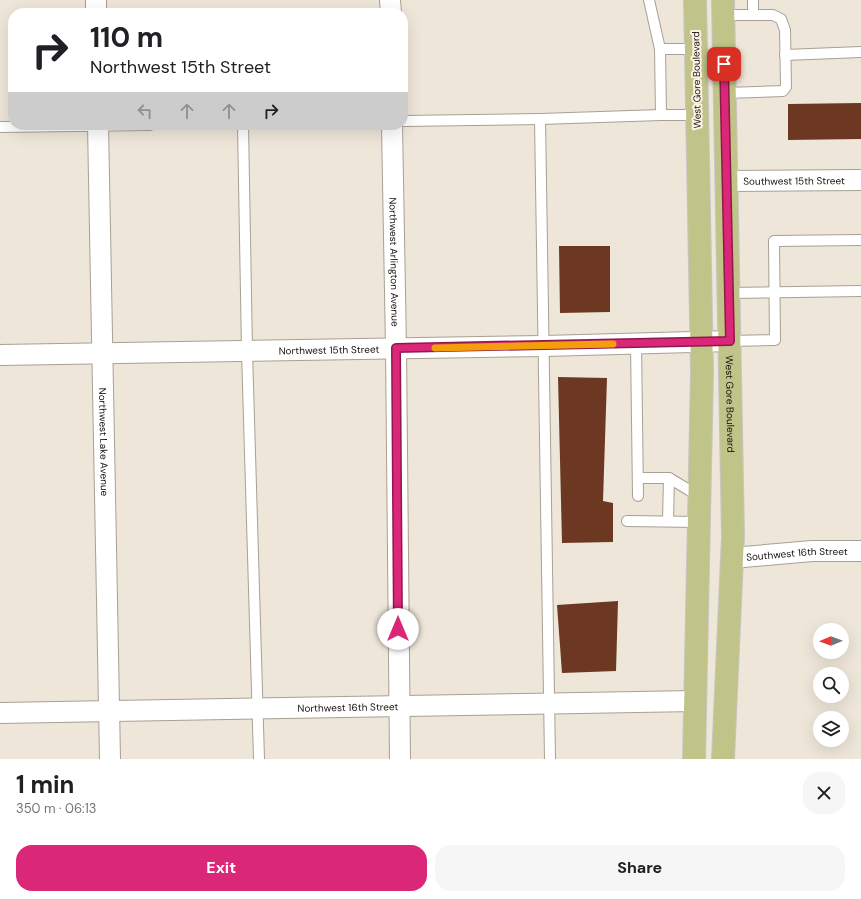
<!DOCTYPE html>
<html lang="en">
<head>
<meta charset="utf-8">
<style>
  body { margin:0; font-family:"DM Sans",sans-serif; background:#f6f6f6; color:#202124; height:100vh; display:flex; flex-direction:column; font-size:15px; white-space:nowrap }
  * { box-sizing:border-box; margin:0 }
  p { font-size:13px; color:#757577 }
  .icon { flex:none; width:22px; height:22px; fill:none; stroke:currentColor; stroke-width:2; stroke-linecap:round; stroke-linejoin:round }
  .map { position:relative; height:759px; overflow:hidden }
  .details { display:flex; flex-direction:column; background:#fff; flex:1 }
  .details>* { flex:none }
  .banner { position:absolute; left:8px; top:8px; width:400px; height:122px; border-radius:16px; box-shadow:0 4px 16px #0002; background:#fff; color:#202124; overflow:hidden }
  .needle { width:26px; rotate:269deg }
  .fabs { position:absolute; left:813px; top:623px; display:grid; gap:8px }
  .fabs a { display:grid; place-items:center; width:36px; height:36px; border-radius:50%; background:#fff; box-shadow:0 4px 16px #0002; font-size:20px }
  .pin { position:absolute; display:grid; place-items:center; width:34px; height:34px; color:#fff; margin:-17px; border-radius:8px; box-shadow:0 2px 6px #0006 }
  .me { position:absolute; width:44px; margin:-22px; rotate:0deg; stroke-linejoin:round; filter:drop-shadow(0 0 3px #0008) }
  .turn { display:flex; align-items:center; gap:14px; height:84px; padding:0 16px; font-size:18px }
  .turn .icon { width:52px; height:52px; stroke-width:2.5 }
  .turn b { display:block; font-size:28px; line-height:34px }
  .lanes { display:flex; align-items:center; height:38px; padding:0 16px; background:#0003; justify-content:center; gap:20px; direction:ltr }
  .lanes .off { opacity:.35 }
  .round { display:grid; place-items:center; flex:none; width:42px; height:42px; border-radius:16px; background:#f6f6f6 }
  .head { display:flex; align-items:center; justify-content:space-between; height:68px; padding:0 16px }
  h1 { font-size:24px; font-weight:700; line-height:30px }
  .primary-button { display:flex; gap:8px; margin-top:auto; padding:8px 16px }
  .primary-button a { flex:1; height:46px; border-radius:16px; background:#db2777; color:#fff; font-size:16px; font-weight:700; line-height:46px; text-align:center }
  .primary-button a+a { background:#f6f6f6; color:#202124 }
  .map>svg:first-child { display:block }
  .building { fill:#6c3822 }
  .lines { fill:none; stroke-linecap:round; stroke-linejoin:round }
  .service-casing { stroke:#a8a094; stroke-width:12 }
  .minor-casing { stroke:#a8a094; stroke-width:22 }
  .primary-casing { stroke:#c7c6c5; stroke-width:24 }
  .service { stroke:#fff; stroke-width:10 }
  .minor { stroke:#fff; stroke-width:20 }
  .primary { stroke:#c1c488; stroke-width:22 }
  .route-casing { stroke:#8e194d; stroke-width:10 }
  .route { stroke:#db2777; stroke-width:7 }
  .slow { stroke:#f59e0b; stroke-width:7 }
  .labels { text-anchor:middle; stroke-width:4; stroke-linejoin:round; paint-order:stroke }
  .street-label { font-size:10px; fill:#15120d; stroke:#fcf3e6 }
</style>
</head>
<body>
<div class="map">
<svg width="861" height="759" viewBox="0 0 861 759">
  <rect width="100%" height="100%" fill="#eee6d9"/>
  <!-- building -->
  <g class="building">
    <path d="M861 103V139L788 140V104Z"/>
    <path d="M559 246H610V312L560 313Z"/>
    <path d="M558 377 607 378 603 501 613 503V542L562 543Z"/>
    <path d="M618 601 616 671 562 673 557 605Z"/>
  </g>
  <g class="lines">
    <!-- service casing -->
    <g class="service-casing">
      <g id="service">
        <path d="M649 0 660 49H695"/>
        <path d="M753 0V14"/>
        <path d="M724 15H773L781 19 785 30 786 87 783 91 725 93"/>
        <path d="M660 49 661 115"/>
        <path d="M785 55 861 52"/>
        <path d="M540 119 550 759"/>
        <path d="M403 121 540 119 661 115H697"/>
        <path d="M243 125 247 351 259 759"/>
        <path d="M0 127 150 125"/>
        <path d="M729 293 861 291"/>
        <path d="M730 341 775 340 774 241 861 240"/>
        <path d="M636 343 638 496"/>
        <path d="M638 478H669L668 521"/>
        <path d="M669 478 699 496"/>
        <path d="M627 521 699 522"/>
      </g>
    </g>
    <!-- minor casing -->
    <g class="minor-casing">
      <g id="minor">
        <path d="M96 0V13"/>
        <path d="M390 0 391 13"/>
        <path id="s1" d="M98 125 110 759"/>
        <path id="s2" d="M392 125 396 348 400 759"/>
        <path id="s3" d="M726 181 861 180"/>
        <path id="s4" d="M0 355 544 346 730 341"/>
        <path id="s5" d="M732 558 812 551H861"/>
        <path id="s6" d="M0 713 695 701"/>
      </g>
    </g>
    <!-- primary casing -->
    <g class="primary-casing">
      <g id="primary">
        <path id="s7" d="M723 0 733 536 723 759"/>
        <path d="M694 759 702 372 695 0"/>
      </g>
    </g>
    <!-- service -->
    <use href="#service" class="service"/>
    <!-- minor -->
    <use href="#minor" class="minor"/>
    <!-- primary -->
    <use href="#primary" class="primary"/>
  </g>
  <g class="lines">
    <!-- route casing -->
    <g class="route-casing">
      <path id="route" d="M398 629 396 348 730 341 724 64"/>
    </g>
    <!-- route -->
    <use href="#route" class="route"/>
    <!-- slow -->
    <path class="slow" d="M435 348 613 344"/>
  </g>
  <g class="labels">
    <!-- street labels -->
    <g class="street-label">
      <text transform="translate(696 80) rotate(-91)" y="4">West Gore Boulevard</text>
      <text dy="4" stroke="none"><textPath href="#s3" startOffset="68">Southwest 15th Street</textPath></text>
      <text dy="4" stroke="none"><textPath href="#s2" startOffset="137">Northwest Arlington Avenue</textPath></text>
      <text dy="4" stroke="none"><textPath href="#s4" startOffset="329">Northwest 15th Street</textPath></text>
      <text dy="4" stroke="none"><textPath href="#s7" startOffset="404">West Gore Boulevard</textPath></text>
      <text dy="4" stroke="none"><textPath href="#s1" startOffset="317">Northwest Lake Avenue</textPath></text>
      <text dy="4" stroke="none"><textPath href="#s5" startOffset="65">Southwest 16th Street</textPath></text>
      <text dy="4" stroke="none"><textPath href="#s6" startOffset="348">Northwest 16th Street</textPath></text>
    </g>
  </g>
</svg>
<div class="fabs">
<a><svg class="needle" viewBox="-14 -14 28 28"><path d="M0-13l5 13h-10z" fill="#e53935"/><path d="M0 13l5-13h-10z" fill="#757577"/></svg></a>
<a><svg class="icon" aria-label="search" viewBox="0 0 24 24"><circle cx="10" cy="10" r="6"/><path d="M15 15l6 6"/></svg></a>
<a><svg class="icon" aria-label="layers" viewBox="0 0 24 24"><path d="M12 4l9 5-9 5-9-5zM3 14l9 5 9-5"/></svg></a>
</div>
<div class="pin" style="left:724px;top:64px;background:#d93025"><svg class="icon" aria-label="arrive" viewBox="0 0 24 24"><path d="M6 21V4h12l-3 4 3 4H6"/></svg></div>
<svg class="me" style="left:398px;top:629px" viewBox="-20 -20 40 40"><circle r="19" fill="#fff"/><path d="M0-13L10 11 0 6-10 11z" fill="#db2777"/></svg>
<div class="banner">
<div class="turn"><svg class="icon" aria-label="right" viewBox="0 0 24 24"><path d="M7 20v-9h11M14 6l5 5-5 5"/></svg><div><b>110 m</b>Northwest 15th Street</div></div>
<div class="lanes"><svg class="icon off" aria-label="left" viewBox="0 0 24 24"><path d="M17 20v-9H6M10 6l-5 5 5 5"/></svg><svg class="icon off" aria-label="ahead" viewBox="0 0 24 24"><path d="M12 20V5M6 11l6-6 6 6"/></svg><svg class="icon off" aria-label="ahead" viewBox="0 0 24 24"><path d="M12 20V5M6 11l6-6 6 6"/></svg><svg class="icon" aria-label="right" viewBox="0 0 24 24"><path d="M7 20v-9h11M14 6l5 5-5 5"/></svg></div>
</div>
</div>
<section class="details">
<div class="head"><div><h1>1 min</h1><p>350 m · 06:13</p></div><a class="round"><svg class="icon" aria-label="close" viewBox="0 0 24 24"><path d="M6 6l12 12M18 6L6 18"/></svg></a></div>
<div class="primary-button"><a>Exit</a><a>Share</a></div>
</section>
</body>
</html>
